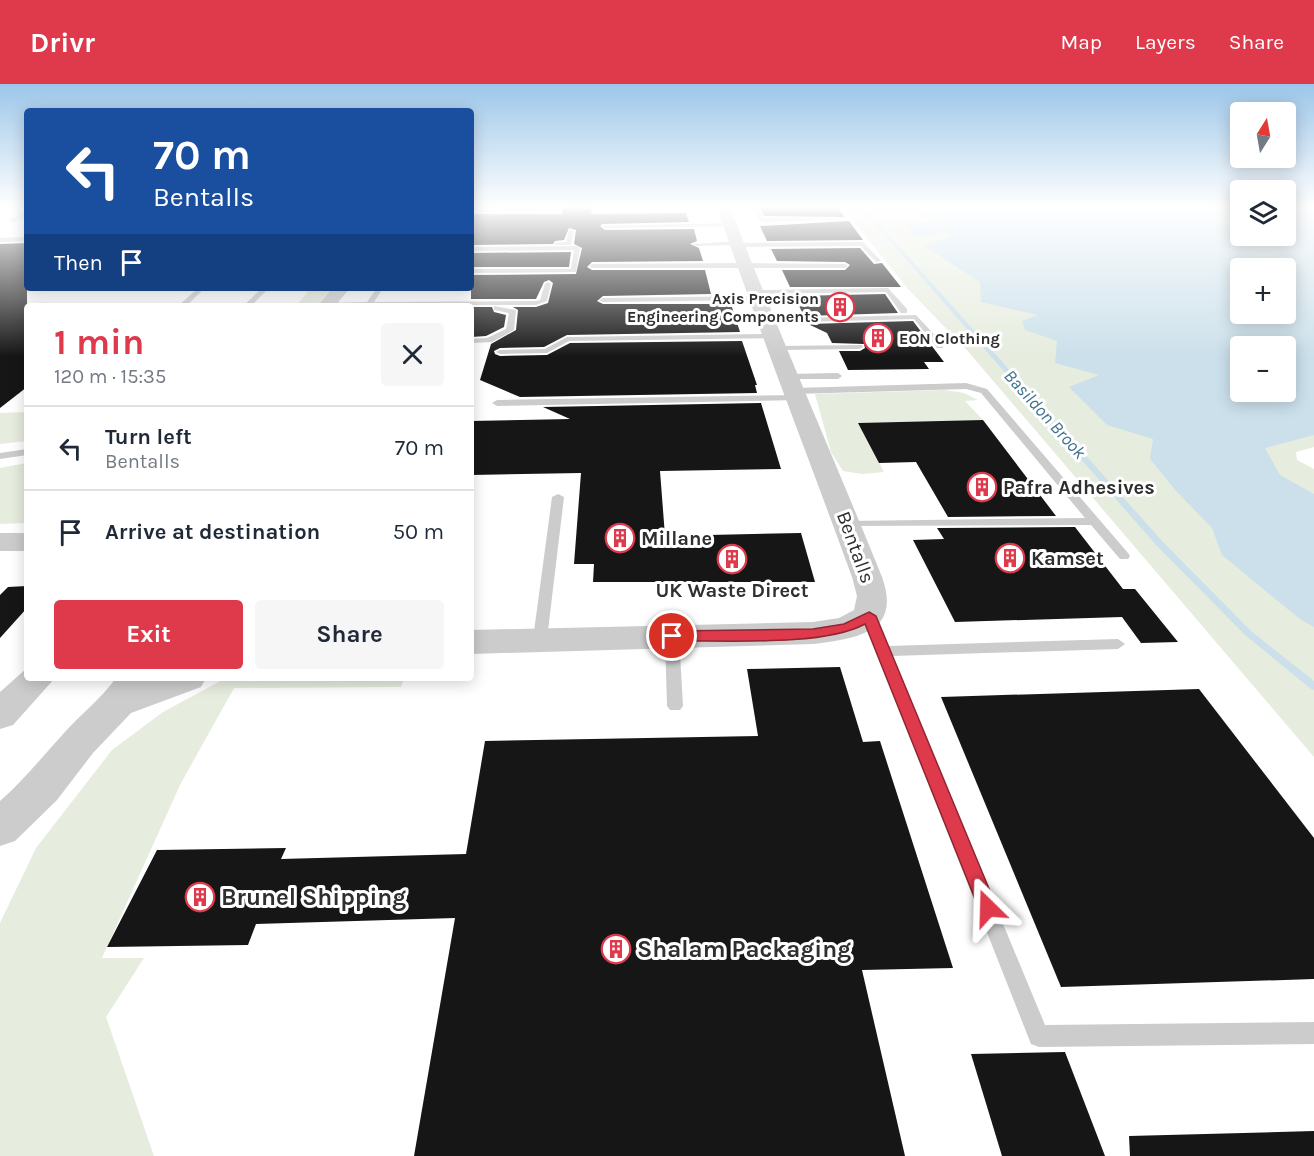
<!DOCTYPE html>
<html lang="en">
<head>
<meta charset="utf-8">
<style>
  body { margin:0; font-family:Karla,sans-serif; background:#f6f6f7; color:#1f2937; height:100vh; display:flex; flex-direction:column; font-size:22px; white-space:nowrap }
  * { box-sizing:border-box; margin:0 }
  p { font-size:20px; color:#747a83 }
  .icon { flex:none; width:33px; height:33px; fill:none; stroke:currentColor; stroke-width:2; stroke-linecap:round; stroke-linejoin:round }
  .map { position:relative; flex:1; overflow:hidden }
  .drawer { position:absolute; left:24px; top:219px; width:450px; height:378px; display:flex; flex-direction:column; background:#fff; border-radius:6px; box-shadow:0 3px 15px #0003 }
  .drawer>* { flex:none }
  .banner { position:absolute; left:24px; top:24px; width:450px; height:183px; border-radius:6px; box-shadow:0 3px 15px #0003; background:#1a4fa0; color:#fff; overflow:hidden }
  .needle { width:39px; rotate:11deg }
  .fabs { position:absolute; left:1230px; top:18px; display:grid; gap:12px }
  .fabs a { display:grid; place-items:center; width:66px; height:66px; border-radius:6px; background:#fff; box-shadow:0 3px 15px #0003; font-size:30px }
  .pin { position:absolute; display:grid; place-items:center; width:51px; height:51px; color:#fff; margin:-26px; border:3px solid #fff; border-radius:50%; box-shadow:0 2px 6px #0007 }
  .me { position:absolute; width:66px; margin:-33px; rotate:338deg; stroke-linejoin:round; filter:drop-shadow(0 0 4px #0008) }
  .turn { display:flex; align-items:center; gap:21px; height:126px; padding:0 30px; font-size:27px }
  .turn .icon { width:78px; height:78px; stroke-width:2.5 }
  .turn b { display:block; font-size:42px; line-height:51px }
  .then { display:flex; align-items:center; height:57px; padding:0 30px; background:#0003; gap:12px; font-size:22px }
  .round { display:grid; place-items:center; flex:none; width:63px; height:63px; border-radius:6px; background:#f6f6f7 }
  .overview { display:flex; align-items:center; justify-content:space-between; height:102px; padding:0 30px }
  h1 { font-size:36px; font-weight:700; line-height:45px; color:#de3a4c }
  .cta { display:flex; gap:12px; margin-top:auto; padding:12px 30px }
  .cta a { flex:1; height:69px; border-radius:6px; background:#de3a4c; color:#fff; font-size:24px; font-weight:700; line-height:69px; text-align:center }
  .cta a+a { background:#f6f6f7; color:#1f2937 }
  ul { padding:0; list-style:none }
  li { display:flex; align-items:center; gap:18px; height:84px; padding:0 30px; border-top:2px solid #e0e1e3 }
  li div { flex:1 }
  li b { display:block; font-size:22px }
  li em { font-style:normal }
  header { display:flex; align-items:center; gap:36px; box-sizing:border-box; height:84px; padding:0 30px; background:#de3a4c; color:#fff }
  header strong { font-size:28px }
  nav { display:flex; gap:33px; margin-inline-start:auto; font-size:21px }
  .map>svg:first-child { display:block }
  .green { fill:#e6ecde; fill-rule:evenodd }
  .water { fill:#cbe0eb; fill-rule:evenodd }
  .lines { fill:none; stroke-linecap:round; stroke-linejoin:round }
  .stream { fill:#cbe0eb; fill-rule:evenodd }
  .building { fill:#161616 }
  .service { fill:#ccc; fill-rule:evenodd }
  .tertiary { fill:#ccc; fill-rule:evenodd }
  .route { fill:#de3a4c; stroke:#902631; stroke-width:1.5 }
  .labels { text-anchor:middle; stroke-width:6; stroke-linejoin:round; paint-order:stroke }
  .far-poi-label { font-size:16px; font-weight:bold; fill:#2f2f2f; stroke:#fff; text-anchor:end }
  .far-water-label { font-size:18px; font-style:italic; fill:#40738f; stroke:#fff }
  .poi-label { font-size:20px; font-weight:bold; fill:#2f2f2f; stroke:#fff; text-anchor:start }
  .street-label { font-size:20px; fill:#2f2f2f; stroke:#fff }
  .near-poi-label { font-size:24px; font-weight:bold; fill:#2f2f2f; stroke:#fff; text-anchor:start }
</style>
</head>
<body>
<header>
<strong>Drivr</strong>
<nav><a>Map</a><a>Layers</a><a>Share</a></nav>
</header>
<div class="map">
<svg width="1314" height="1072" viewBox="0 0 1314 1072">
  <rect width="100%" height="100%" fill="#fff"/>
  <!-- green -->
  <g class="green">
    <path d="M842 123H1240V152H1286V123H1314V363L1296 368 1297 376 1314 385V673L966 265 908 205ZM1240 184H1286V230H1240ZM1240 262H1286V308H1240Z"/>
    <path d="M311 204H331L316 222H296Z"/>
    <path d="M945 306 964 309 978 316 965 317 983 336 859 339 884 388 862 390 843 387 831 368 815 310Z"/>
    <path d="M27 328V357L0 360V329Z"/>
    <path d="M27 379V439L0 440V384Z"/>
    <path d="M226 594H404L401 603 234 604 180 701 102 874H144L106 933 154 1072H0V839L36 764 112 666 163 628Z"/>
  </g>
  <!-- water -->
  <path class="water" d="M891 123H1240V152H1286V123H1314V351L1265 364 1280 391 1314 410V543L1301 536 1222 471 1212 444 1177 408 1150 375 1153 355 1107 341 1069 303 1099 291 1055 279 1057 257 1025 246 1022 237 1038 231 981 218 980 198 924 162 952 153 947 148H937V151H913L906 139 928 138 930 134 893 127ZM1240 184H1286V230H1240ZM1246 260 1286 262V308H1240V262Z"/>
  <g class="lines">
    <!-- stream -->
    <path class="stream" d="M860 123H864L1163 458 1251 547 1314 597V606L1311 605 1245 551 1157 462Z"/>
  </g>
  <!-- building -->
  <g class="building">
    <path d="M568 123H592L591 130 686 129 689 138 602 140 600 142 605 146 694 145 697 157 690 160 699 164 703 177 592 178 587 183 592 186H705L711 210 603 212 597 217 603 220H731L740 248 567 251 544 263 500 264 494 267 495 270 500 272 547 271 570 259 742 257 757 301H755L757 309 520 313 480 296 491 260 516 246 518 226 513 223H536L548 219 553 199 549 196 544 198 536 215H471V191L576 190 582 164 574 160 576 146 569 144 564 156 555 157 553 160 471 161V130H562L563 124Z"/>
    <path d="M760 123H837L845 133 764 132Z"/>
    <path d="M849 137 863 156 767 157 760 142Z"/>
    <path d="M27 159V303L0 324V160Z"/>
    <path d="M860 164 874 180 882 179 901 203H790L782 186H845L850 181 845 178 777 177 771 165Z"/>
    <path d="M571 168 569 183H471V169Z"/>
    <path d="M885 210 898 229 804 232 794 212Z"/>
    <path d="M471 223H492L494 228 506 231 504 243 486 252 471 253Z"/>
    <path d="M913 237 944 278H924L929 285 848 286 839 267H860L865 264 864 260 832 259 827 249 808 240Z"/>
    <path d="M761 319 781 385 660 387 665 452 801 449 815 498H593L594 480H574L581 389 471 391V337L570 335 543 323Z"/>
    <path d="M983 336 1056 432 948 433 916 378 879 379 858 339Z"/>
    <path d="M1075 443 1123 505H1135L1178 558 1141 559 1122 533 955 538 913 456 944 455 937 444Z"/>
    <path d="M27 502V524L0 554V511L8 503Z"/>
    <path d="M840 583 863 658 880 657 953 884 862 886 905 1072H414L455 834 256 840 248 861 107 863 157 766 286 764 281 775 466 770 485 657 758 652 747 585Z"/>
    <path d="M1199 605 1314 754V895L1061 903 941 613Z"/>
    <path d="M1065 968 1105 1072H1002L971 970Z"/>
    <path d="M1314 1047V1072H1130L1129 1052Z"/>
  </g>
  <g class="lines">
    <!-- service -->
    <g class="service">
      <path d="M751 123H757L763 134 850 135 761 138Z"/>
      <path d="M501 124H557L560 126 499 127Z"/>
      <path d="M27 127V131L13 138 8 137Z"/>
      <path d="M732 139 730 142 605 144 602 142Z"/>
      <path d="M569 146 574 147 571 161H555V159L566 158Z"/>
      <path d="M27 153V157L0 158V154Z"/>
      <path d="M738 157 741 159 863 158 881 177 876 178 861 162 739 163 736 161 695 162 692 160Z"/>
      <path d="M577 162 580 164 576 188 471 189V185H571L574 166 471 167V163Z"/>
      <path d="M746 179 845 180 848 182 845 184H592L589 182 592 180Z"/>
      <path d="M548 198 551 200 547 217 536 221H323L327 219 367 218 377 204H383L374 218 536 217 540 216 545 200Z"/>
      <path d="M198 204H205L186 222H178Z"/>
      <path d="M262 204H269L251 222H243Z"/>
      <path d="M888 204 907 225V229H901L886 208 755 210 751 208 755 206Z"/>
      <path d="M760 212 761 214 757 216 603 218 599 216 603 214Z"/>
      <path d="M494 222 516 226 514 246 492 258 471 259V255L487 254 506 245 509 229 494 226Z"/>
      <path d="M916 231 943 260V264H937L914 235 765 239 761 237 765 235Z"/>
      <path d="M770 250 774 252 773 254 569 257 547 269 500 270 496 268 500 266 545 265 567 253Z"/>
      <path d="M862 261 863 263 859 265 777 266 773 264 777 262Z"/>
      <path d="M789 290 838 289 842 292 838 295H786L785 293Z"/>
      <path d="M966 299 987 305 1128 469 1130 472 1128 475H1120L1091 441 844 442 842 440 848 437 1085 434 981 309 966 305 795 310 791 307 795 304Z"/>
      <path d="M798 311 803 314 801 316 497 322 492 319 497 316Z"/>
      <path d="M27 365V371L0 375V369Z"/>
      <path d="M558 410 564 413 547 555 540 560 533 555 552 413Z"/>
      <path d="M869 528 876 532 888 562 1118 555 1125 560 1118 565 892 572 1045 941 1314 938V960L1039 963 1031 960 862 532Z"/>
      <path d="M672 547 679 552 683 622 680 626H670L667 622 665 552Z"/>
    </g>
    <!-- tertiary -->
    <g class="tertiary">
      <path d="M717 123H730C778 248 832 369 882 493 902 549 857 554 813 560L471 570V546L813 538 839 534 854 526 857 512 852 493C807 369 759 248 717 123Z"/>
      <path d="M332 204H350L335 222H317Z"/>
      <rect x="0" y="449" width="27" height="18"/>
      <path d="M27 584V594H55L13 641 0 645V608Z"/>
      <path d="M116 594H206L201 603 131 629 93 669 57 716 15 757 0 762V717C24 696 43 672 64 649 81 630 101 615 116 594Z"/>
    </g>
  </g>
  <!-- sky -->
  <linearGradient id="sky" x2="0" y2="1"><stop stop-color="#9cc6e9"/><stop offset="0.45" stop-color="#fff"/><stop offset="1" stop-color="#fff" stop-opacity="0"/></linearGradient>
  <rect width="1314" height="273" fill="url(#sky)"/>
  <!-- route -->
  <path class="route" d="M869 528 876 532 997 824 994 830 988 833 981 830 865 540C823 563 722 556 672 557L665 552 672 547 813 545 844 540Z"/>
  <!-- icons -->
  <defs>
    <g id="building-ring" transform="scale(1.5)"><circle r="9.5" fill="#fff" stroke="#de3a4c" stroke-width="1.5"/><path d="M-4-6H4V6H1V3H-1V6H-4ZM-2.5-4.3h1.7v1.8h-1.7ZM.8-4.3h1.7v1.8H.8ZM-2.5-1h1.7V.8h-1.7ZM.8-1h1.7V.8H.8Z" fill="#de3a4c"/></g>
  </defs>
  <g fill-rule="evenodd">
    <use href="#building-ring" x="840" y="223"/>
    <use href="#building-ring" x="878" y="254"/>
    <use href="#building-ring" x="982" y="403"/>
    <use href="#building-ring" x="620" y="454"/>
    <use href="#building-ring" x="1010" y="474"/>
    <use href="#building-ring" x="732" y="475"/>
    <use href="#building-ring" x="200" y="813"/>
    <use href="#building-ring" x="616" y="865"/>
  </g>
  <g class="labels">
    <!-- far-poi labels -->
    <g class="far-poi-label">
      <text x="819" y="220">Axis Precision<tspan x="819" dy="18">Engineering Components</tspan></text>
      <text x="899" y="260" text-anchor="start">EON Clothing</text>
    </g>
    <!-- far-water labels -->
    <g class="far-water-label">
      <text transform="translate(1045 330) rotate(48)" y="6">Basildon Brook</text>
    </g>
    <!-- poi labels -->
    <g class="poi-label">
      <text x="1003" y="410">Pafra Adhesives</text>
      <text x="641" y="461">Millane</text>
      <text x="1031" y="481">Kamset</text>
      <text x="732" y="513" text-anchor="middle">UK Waste Direct</text>
    </g>
    <!-- street labels -->
    <g class="street-label">
      <text transform="translate(856 463) rotate(70)" y="7">Bentalls</text>
    </g>
    <!-- near-poi labels -->
    <g class="near-poi-label">
      <text x="221" y="821">Brunel Shipping</text>
      <text x="637" y="873">Shalam Packaging</text>
    </g>
  </g>
</svg>
<div class="fabs">
<a><svg class="needle" viewBox="-14 -14 28 28"><path d="M0-13l5 13h-10z" fill="#e53935"/><path d="M0 13l5-13h-10z" fill="#747a83"/></svg></a>
<a><svg class="icon" aria-label="layers" viewBox="0 0 24 24"><path d="M12 4l9 5-9 5-9-5zM3 14l9 5 9-5"/></svg></a>
<a>+</a>
<a>−</a>
</div>
<div class="pin" style="left:672px;top:552px;background:#d93025"><svg class="icon" aria-label="arrive" viewBox="0 0 24 24"><path d="M6 21V4h12l-3 4 3 4H6"/></svg></div>
<svg class="me" style="left:988px;top:824px" viewBox="-20 -20 40 40"><path d="M0-17L14 15 0 8-14 15z" fill="#de3a4c" stroke="#fff" stroke-width="4"/></svg>
<div class="banner">
<div class="turn"><svg class="icon" aria-label="left" viewBox="0 0 24 24"><path d="M17 20v-9H6M10 6l-5 5 5 5"/></svg><div><b>70 m</b>Bentalls</div></div>
<div class="then">Then<svg class="icon" aria-label="arrive" viewBox="0 0 24 24"><path d="M6 21V4h12l-3 4 3 4H6"/></svg></div>
</div>
<section class="drawer">
<div class="overview"><div><h1>1 min</h1><p>120 m · 15:35</p></div><a class="round"><svg class="icon" aria-label="close" viewBox="0 0 24 24"><path d="M6 6l12 12M18 6L6 18"/></svg></a></div>
<ul>
<li><svg class="icon" aria-label="left" viewBox="0 0 24 24"><path d="M17 20v-9H6M10 6l-5 5 5 5"/></svg><div><b>Turn left</b><p>Bentalls</p></div><em>70 m</em></li>
<li><svg class="icon" aria-label="arrive" viewBox="0 0 24 24"><path d="M6 21V4h12l-3 4 3 4H6"/></svg><div><b>Arrive at destination</b></div><em>50 m</em></li>
</ul>
<div class="cta"><a>Exit</a><a>Share</a></div>
</section>
</div>
</body>
</html>
